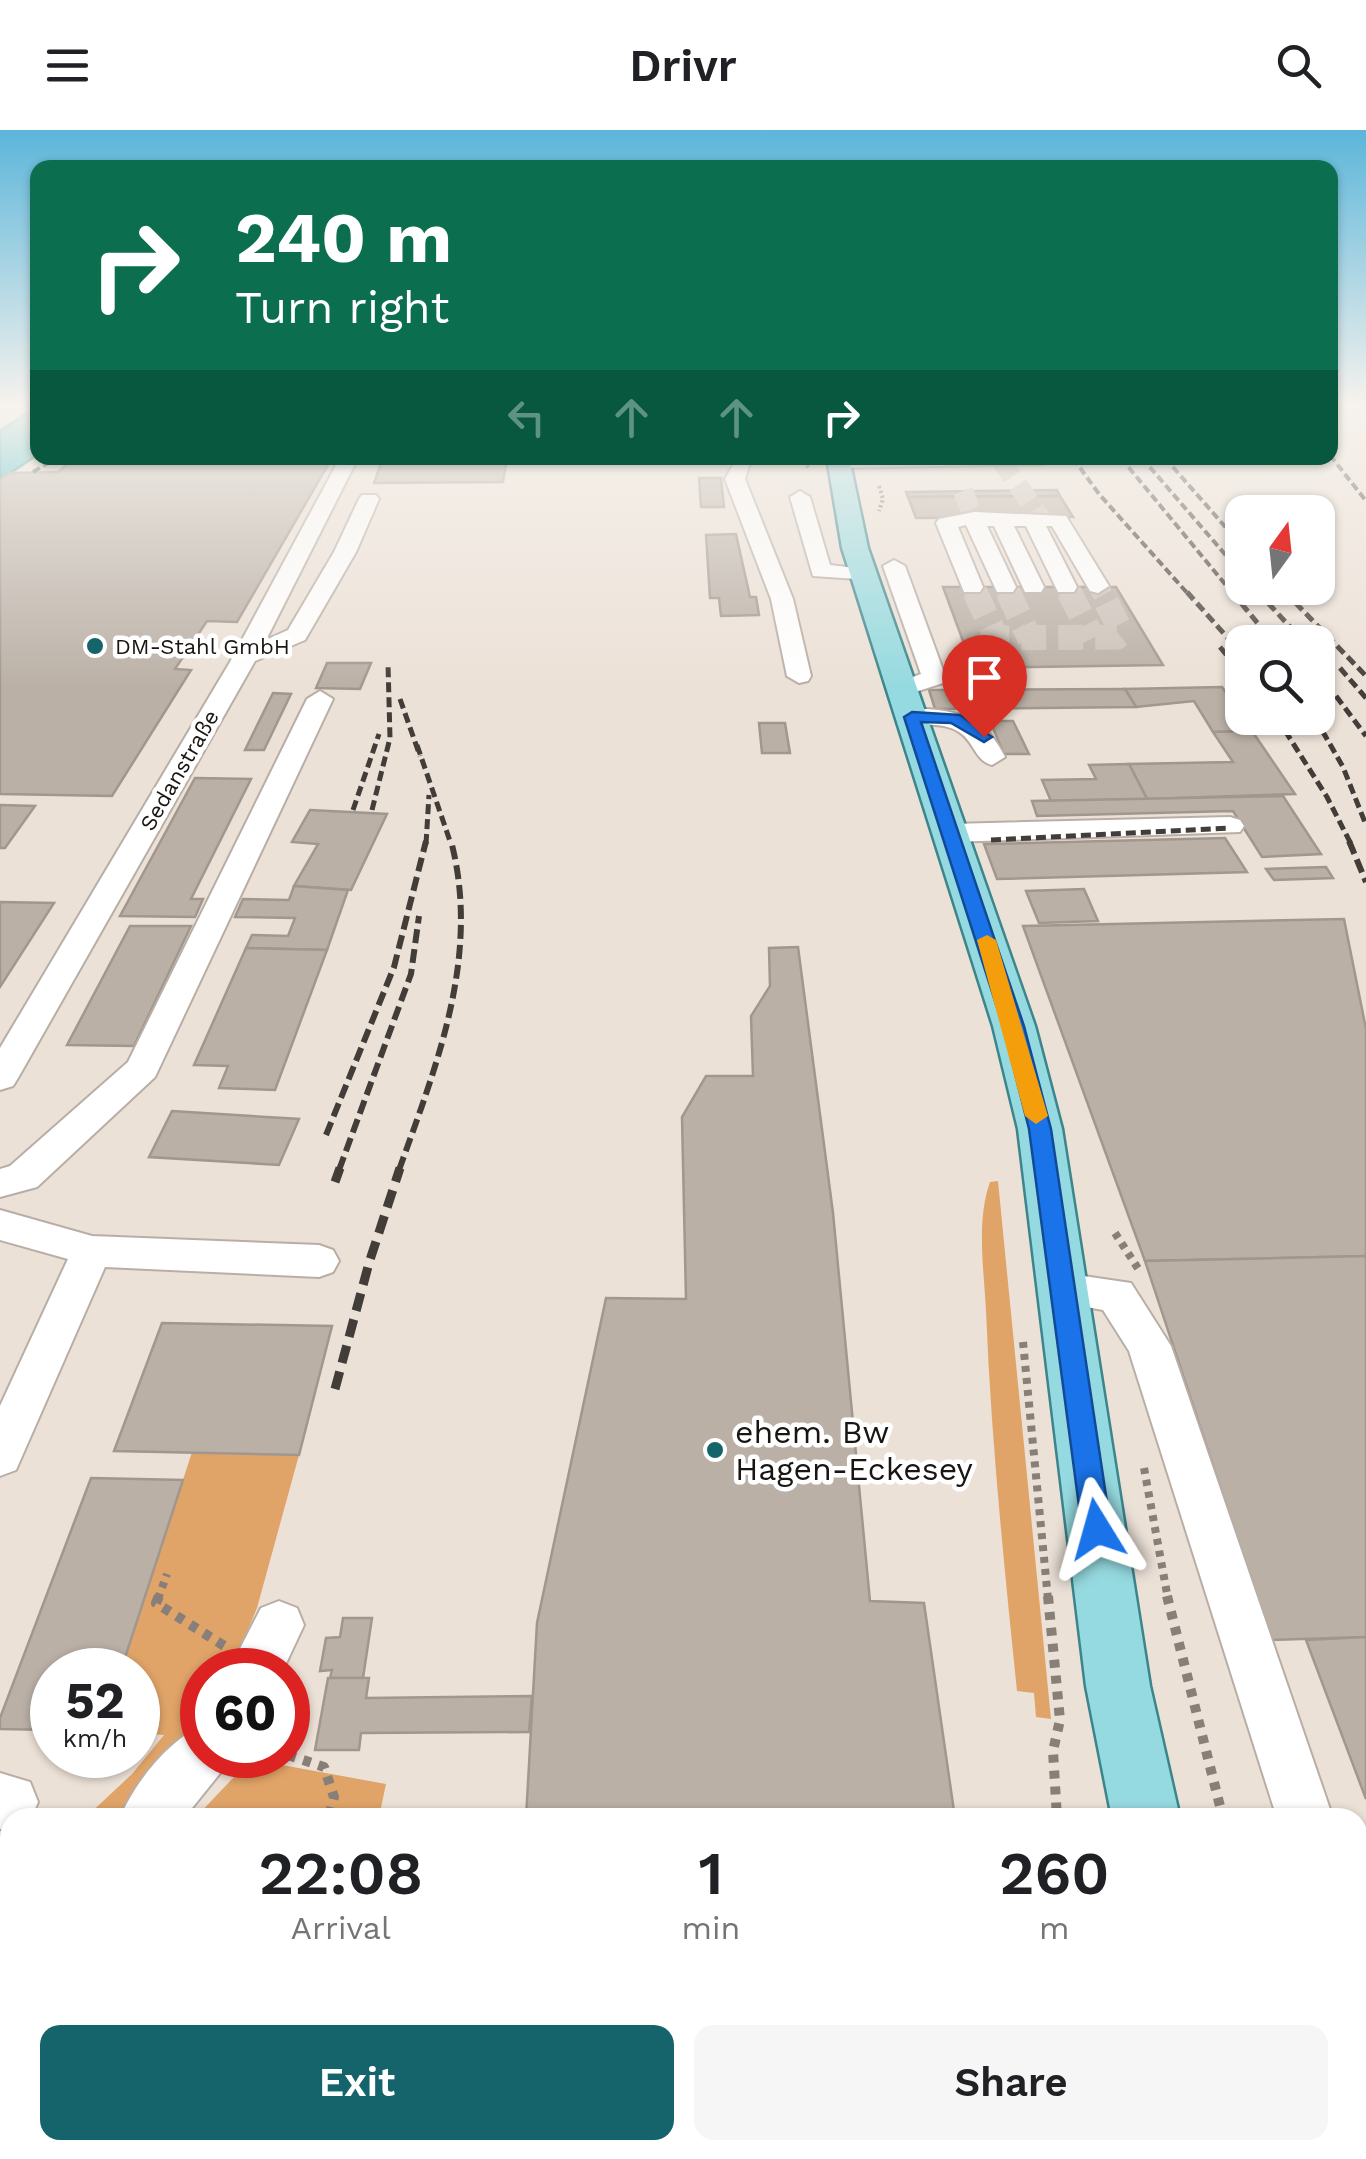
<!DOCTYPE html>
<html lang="en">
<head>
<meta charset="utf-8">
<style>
  body { margin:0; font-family:"Work Sans",sans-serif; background:#f6f6f6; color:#202124; height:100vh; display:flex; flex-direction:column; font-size:38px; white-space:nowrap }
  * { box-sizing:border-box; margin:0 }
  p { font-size:32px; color:#757577 }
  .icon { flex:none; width:55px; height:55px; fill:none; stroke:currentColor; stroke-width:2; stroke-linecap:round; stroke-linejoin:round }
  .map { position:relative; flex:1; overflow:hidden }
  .panel { position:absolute; left:0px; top:1678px; width:1368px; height:352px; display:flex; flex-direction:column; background:#fff; border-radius:30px 30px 0 0; box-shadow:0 2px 8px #0004 }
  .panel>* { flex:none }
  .banner { position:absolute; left:30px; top:30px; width:1308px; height:305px; border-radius:20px; box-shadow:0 2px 8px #0004; background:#0b6e4f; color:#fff; overflow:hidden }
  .needle { width:65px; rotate:15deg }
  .tools { position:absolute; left:1225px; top:365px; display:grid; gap:20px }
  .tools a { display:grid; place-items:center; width:110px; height:110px; border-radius:20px; background:#fff; box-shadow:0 2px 8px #0004; font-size:50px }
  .speed { position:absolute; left:30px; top:1518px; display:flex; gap:20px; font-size:50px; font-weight:700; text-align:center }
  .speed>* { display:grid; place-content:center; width:130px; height:130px; border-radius:50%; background:#fff; box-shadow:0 2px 8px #0004; line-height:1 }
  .speed small { font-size:25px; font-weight:400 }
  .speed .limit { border:15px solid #d22; background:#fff; color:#111 }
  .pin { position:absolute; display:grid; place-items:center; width:85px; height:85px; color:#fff; margin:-102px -42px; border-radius:50% 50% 50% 0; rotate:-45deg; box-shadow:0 0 10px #0007 }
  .pin .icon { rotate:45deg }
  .me { position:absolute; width:110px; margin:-55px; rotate:352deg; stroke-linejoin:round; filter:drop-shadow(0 0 8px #0008) }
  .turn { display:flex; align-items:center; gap:35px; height:210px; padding:0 40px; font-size:45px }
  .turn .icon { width:130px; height:130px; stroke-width:2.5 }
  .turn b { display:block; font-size:70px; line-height:85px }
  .lanes { display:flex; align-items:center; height:95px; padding:0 40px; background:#0003; justify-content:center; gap:50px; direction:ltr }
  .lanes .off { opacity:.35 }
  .eta { display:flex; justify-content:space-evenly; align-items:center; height:170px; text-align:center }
  .eta b { font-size:60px; font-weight:600; line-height:70px }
  .primary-button { display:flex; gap:20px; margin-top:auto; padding:20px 40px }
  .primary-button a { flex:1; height:115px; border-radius:20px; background:#15646b; color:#fff; font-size:40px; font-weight:600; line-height:115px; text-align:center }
  .primary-button a+a { background:#f6f6f6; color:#202124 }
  header { display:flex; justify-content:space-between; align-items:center; height:130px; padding:0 40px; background:#fff; font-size:45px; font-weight:600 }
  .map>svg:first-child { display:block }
  .green { fill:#e1a468 }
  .water { fill:#29bac6; stroke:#248890; stroke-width:2.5 }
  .building { fill:#bab0a6; stroke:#a1978e; stroke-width:2.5 }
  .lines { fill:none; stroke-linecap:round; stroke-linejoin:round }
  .minor-tunnel-far1 { stroke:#ccc2b9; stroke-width:20; stroke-dasharray:20 10; stroke-linecap:butt }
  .minor-tunnel { stroke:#ccc2b9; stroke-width:25; stroke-dasharray:25 12; stroke-linecap:butt }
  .minor-casing { stroke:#b9aea5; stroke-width:4 }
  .major-casing { stroke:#3c858b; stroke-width:5 }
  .path-far2 { stroke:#877f78; stroke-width:4; stroke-dasharray:2.5 2.5; stroke-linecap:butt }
  .path-far1 { stroke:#877f78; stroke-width:8; stroke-dasharray:6 6; stroke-linecap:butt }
  .path { stroke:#877f78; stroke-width:10; stroke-dasharray:8 8; stroke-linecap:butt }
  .minor { fill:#fff; fill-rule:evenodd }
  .major { fill:#95dae0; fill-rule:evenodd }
  .rail-far3 { stroke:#423d38; stroke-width:4; stroke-dasharray:8 4; stroke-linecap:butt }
  .rail-far2 { stroke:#423d38; stroke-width:5; stroke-dasharray:10 5; stroke-linecap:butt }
  .rail-far1 { stroke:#423d38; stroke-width:6; stroke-dasharray:14 6; stroke-linecap:butt }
  .rail { stroke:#423d38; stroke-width:9; stroke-dasharray:18 9; stroke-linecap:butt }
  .route { fill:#1a73e8; stroke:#114b97; stroke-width:2.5 }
  .slow { fill:#f59e0b }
  .poi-dot { fill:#15646b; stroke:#fff; stroke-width:4 }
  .labels { text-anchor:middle; stroke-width:9; stroke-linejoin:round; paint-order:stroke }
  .far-poi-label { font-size:22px; fill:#191512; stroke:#fff; text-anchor:start }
  .far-street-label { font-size:22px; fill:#191512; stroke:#fff }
  .near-poi-label { font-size:32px; fill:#191512; stroke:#fff; text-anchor:start }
</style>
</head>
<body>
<header><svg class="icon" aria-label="menu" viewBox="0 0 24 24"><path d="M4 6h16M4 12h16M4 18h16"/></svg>Drivr<svg class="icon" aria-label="search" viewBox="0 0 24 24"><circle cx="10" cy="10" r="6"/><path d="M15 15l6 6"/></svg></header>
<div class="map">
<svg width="1366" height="2029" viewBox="0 0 1366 2029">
  <rect width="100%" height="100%" fill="#ece1d7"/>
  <!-- green -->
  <g class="green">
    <path d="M998 1051 1051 1589 1036 1587 1034 1563 1017 1561C1004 1435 991 1308 986 1181 984 1140 976 1091 990 1052Z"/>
    <path d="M192 1322 299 1325 257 1478 231 1540H202V1594L166 1645 122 1687 85 1688 132 1644 164 1605 138 1603V1540H121Z"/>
    <path d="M271 1633 386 1654 379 1687H196L234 1647Z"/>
    <path d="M149 2020H315L313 2029H164Z"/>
  </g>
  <!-- water -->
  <path class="water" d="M37 276V325L0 350V301Z"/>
  <!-- building -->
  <g class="building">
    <path d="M74 328H332L237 492 207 491 175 539 191 540 112 666 0 664V350L9 343 58 342Z"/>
    <path d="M383 328H507L503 352 374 353Z"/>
    <path d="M699 348H721L724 377H701Z"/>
    <path d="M1057 360 1060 366 908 367 906 362Z"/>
    <path d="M1060 366 1073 387 916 388 908 367Z"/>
    <path d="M736 404 750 467H756L759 485 721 486 719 468H710L706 405Z"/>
    <path d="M943 457H1116L1163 535 973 538Z"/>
    <path d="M327 533H371L360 559 316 558Z"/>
    <path d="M1222 557 1252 601 1213 602 1194 571 1136 577 1125 559Z"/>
    <path d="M1125 559 1136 577 935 579 929 560Z"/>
    <path d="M273 563 291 564 264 620H245Z"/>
    <path d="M990 591H1013L1029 624H1004Z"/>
    <path d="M759 593H785L790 623H762Z"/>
    <path d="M1252 601 1295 664 1147 669 1129 634 1233 632 1213 602Z"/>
    <path d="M1129 634 1147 669 1051 671 1042 650 1096 649 1089 635Z"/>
    <path d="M195 648 251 649 191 769H203L195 787 120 786Z"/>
    <path d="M1283 666 1321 724 1262 727 1233 681 1037 686 1032 671Z"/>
    <path d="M0 675 35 676 5 718H0Z"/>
    <path d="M310 680 387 684 351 760 294 756 318 714 292 712Z"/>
    <path d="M1225 708 1247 742 997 749 984 714Z"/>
    <path d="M1326 737 1333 748 1274 750 1266 739Z"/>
    <path d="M294 756 348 760 327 820 246 818 252 805 288 806 295 788 235 787 243 769 289 770Z"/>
    <path d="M1084 759 1098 791 1039 793 1026 761Z"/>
    <path d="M0 772 54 773 0 857Z"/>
    <path d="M1344 789 1366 899V1126L1145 1131 1023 796Z"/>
    <path d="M130 796H191L134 916 67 915Z"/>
    <path d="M798 817 833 1083 870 1471 924 1473 955 1688H526L537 1493 606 1168 686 1169 682 987 706 946H753L751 886 770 856 769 818Z"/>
    <path d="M246 818 327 820 275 960 219 958 228 936 194 935Z"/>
    <path d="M172 981 299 989 279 1035 149 1027Z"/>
    <path d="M1366 1126V1507L1271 1510 1145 1131Z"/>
    <path d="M162 1193 332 1196 299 1325 114 1321Z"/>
    <path d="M91 1348 183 1350 121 1540H52V1600L0 1599V1588Z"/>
    <path d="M343 1488H372L363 1548H330L332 1540 320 1541 326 1508 340 1507Z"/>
    <path d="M1366 1507V1669L1306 1510Z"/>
    <path d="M328 1548H369L366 1568 532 1566 529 1602 361 1603 359 1620H315Z"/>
    <path d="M646 2020H926V2029H648Z"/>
  </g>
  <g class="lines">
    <!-- minor-tunnel-far1 -->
    <g class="minor-tunnel-far1">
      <path d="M1001 330 1042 390"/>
      <path d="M963 361 974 388"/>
      <path d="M1098 456 1103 465"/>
      <path d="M972 457 976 465"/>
      <path d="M1005 457 1009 465"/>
      <path d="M1066 457 1070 465"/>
    </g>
    <!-- minor-tunnel -->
    <g class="minor-tunnel">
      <path d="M975 462 994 503 1001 508 1117 507 1122 503 1101 462"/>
      <path d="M1008 462 1030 509"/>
      <path d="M1069 462 1093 508"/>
    </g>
    <!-- minor casing -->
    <g class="minor-casing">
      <g id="minor">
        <path d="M340 328H358L266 510 288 500 334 422 359 369 362 365H376L379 369 356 422 305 510 255 531 18 948 13 956 0 960V918L230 532Z"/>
        <path d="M737 328H759L749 336 745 349 793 469 811 546 808 551 799 553 787 546 771 469 725 349Z"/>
        <path d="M832 328H1052L1043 334 839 338 830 332Z"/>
        <path d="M800 361 810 367 830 435 872 440 875 445 872 450 813 446 790 367Z"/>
        <path d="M974 382 1066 386 1109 456 1098 463 1090 461 1052 396H1046L1077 457 1074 462H1058L1026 396H1014L1044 457 1041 462H1025L994 396H987L1016 457 1013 462H997L966 395 958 397 983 457 980 462H964L936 393 939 389Z"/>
        <path d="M894 430 905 436 946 548 943 553 903 566 891 559 894 554 921 544 883 436Z"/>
        <path d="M320 561 333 569 155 947 37 1057 0 1067V1039L10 1036 128 932 307 569Z"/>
        <path d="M926 579C964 581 988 592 1005 627L992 635C975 631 974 611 959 602 942 591 921 597 903 592L899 587 903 582Z"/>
        <path d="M1230 687 1240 690 1244 696 1240 702 951 712 941 709 937 703 941 697 951 694Z"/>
        <path d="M0 1080 92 1106 319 1115 333 1120 339 1131 333 1142 319 1147 105 1137 16 1340 0 1346V1276L68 1129 0 1110Z"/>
        <path d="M1063 1143 1131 1153 1171 1216 1333 1688H1277L1129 1221 1103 1180 1048 1170 1042 1159 1048 1148Z"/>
        <path d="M279 1471 297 1478 304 1495 283 1540H229L261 1478Z"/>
        <path d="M202 1596V1625H228L221 1642 184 1688H120C134 1654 168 1610 202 1596Z"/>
        <path d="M0 1643 30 1652 38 1672 31 1688H10V1700L0 1699Z"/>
        <path d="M10 1784V1849L0 1853V1788Z"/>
        <path d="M1358 1815 1366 1818V1888L1358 1885Z"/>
        <path d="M10 1901V1967L0 1972V1905Z"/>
      </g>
    </g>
    <!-- major casing -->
    <g class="major-casing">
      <g id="major">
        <path d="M827 328H849L868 418 1035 896 1062 999 1150 1556 1180 1688H1112L1086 1556 1018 999 993 896 842 418Z"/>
        <path d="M1358 2015 1363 2029H1283L1280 2020H1358Z"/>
        <path d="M1173 2020H1251L1254 2029H1176Z"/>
      </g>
    </g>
    <!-- path-far2 -->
    <g class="path-far2">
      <path d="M800 328 809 338"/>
      <path d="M879 356 883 369 879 381"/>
    </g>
    <!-- path-far1 -->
    <g class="path-far1">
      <path d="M1115 1103 1139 1140"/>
      <path d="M1023 1212 1048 1469"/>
      <path d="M1144 1338 1168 1469"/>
      <path d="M158 1469 167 1444"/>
    </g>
    <!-- path -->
    <g class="path">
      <path d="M159 1466 156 1473 226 1517"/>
      <path d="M1048 1466 1060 1590 1053 1621 1057 1688"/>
      <path d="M1167 1466 1223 1688"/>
      <path d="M288 1625 324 1637 334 1667 329 1688"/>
      <path d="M109 2020 116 2029"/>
      <path d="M1081 2020 1084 2029"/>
      <path d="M0 2025 9 2029"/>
      <path d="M197 2029 200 2020"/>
    </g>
    <!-- minor -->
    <use href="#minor" class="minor"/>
    <!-- major -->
    <use href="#major" class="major"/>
    <!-- rail-far3 -->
    <g class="rail-far3">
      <path d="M1330 325 1366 371"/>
      <path d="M1073 328 1099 364 1189 465"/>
      <path d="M1121 328 1234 465"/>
      <path d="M1142 328 1242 444"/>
      <path d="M1165 328 1242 416"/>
      <path d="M33 342 56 328"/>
      <path d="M1254 458 1260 465"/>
      <path d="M1281 458 1288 465"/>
    </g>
    <!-- rail-far2 -->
    <g class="rail-far2">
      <path d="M1187 462 1242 524"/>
      <path d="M1232 462 1273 512"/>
      <path d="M1258 462 1304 512"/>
      <path d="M1285 462 1366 546"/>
      <path d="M1220 517 1242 544"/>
      <path d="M1340 538 1366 568"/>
      <path d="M1318 542 1366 606"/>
      <path d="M400 569 420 626"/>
      <path d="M1277 588 1327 667 1351 714"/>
      <path d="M1315 588 1343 637 1366 695"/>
      <path d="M417 615 451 714"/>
      <path d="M353 680 379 604"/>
      <path d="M372 680 390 608 388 534"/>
      <path d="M991 710 1230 698"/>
      <path d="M426 714 429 665"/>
    </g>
    <!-- rail-far1 -->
    <g class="rail-far1">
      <path d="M1349 711 1366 752"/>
      <path d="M326 1005 394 837 426 711"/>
      <path d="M339 1040 411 844 419 786"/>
      <path d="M399 1040C437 934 481 825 451 711"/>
    </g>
    <!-- rail -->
    <g class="rail">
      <path d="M335 1052 340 1038"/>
      <path d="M335 1259 369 1133 400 1038"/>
    </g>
  </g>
  <!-- sky -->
  <linearGradient id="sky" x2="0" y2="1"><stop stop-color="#5bb6da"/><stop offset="0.49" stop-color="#f6f2ed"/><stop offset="1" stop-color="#f6f2ed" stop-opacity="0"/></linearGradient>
  <rect width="1366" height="558" fill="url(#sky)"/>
  <!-- route -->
  <path class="route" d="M912 582 960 585 992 607 984 612 951 593 921 592 1024 896 1051 999 1111 1399 1107 1408 1097 1412 1086 1408 1082 1399 1029 999 1003 896 904 587Z"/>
  <!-- slow -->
  <path class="slow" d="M987 805 996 810 1048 986 1036 994 1025 986 977 810Z"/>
  <!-- markers -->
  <g class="poi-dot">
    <circle cx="95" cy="516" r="10"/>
    <circle cx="715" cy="1320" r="10"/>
  </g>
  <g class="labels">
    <!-- far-poi labels -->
    <g class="far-poi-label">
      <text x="115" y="524">DM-Stahl GmbH</text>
    </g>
    <!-- far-street labels -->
    <g class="far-street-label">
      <text transform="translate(179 640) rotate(-60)" y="8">Sedanstraße</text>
    </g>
    <!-- near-poi labels -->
    <g class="near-poi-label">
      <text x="735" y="1313">ehem. Bw<tspan x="735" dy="37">Hagen-Eckesey</tspan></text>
    </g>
  </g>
</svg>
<div class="tools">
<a><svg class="needle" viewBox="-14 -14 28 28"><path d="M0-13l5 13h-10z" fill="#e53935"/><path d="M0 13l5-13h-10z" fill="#757577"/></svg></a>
<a><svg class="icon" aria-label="search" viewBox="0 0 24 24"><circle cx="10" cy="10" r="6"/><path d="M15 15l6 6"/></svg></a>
</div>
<div class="speed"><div>52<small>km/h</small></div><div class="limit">60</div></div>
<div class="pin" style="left:984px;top:607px;background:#d93025"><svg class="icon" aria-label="arrive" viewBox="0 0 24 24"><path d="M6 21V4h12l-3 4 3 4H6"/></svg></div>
<svg class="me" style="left:1097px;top:1399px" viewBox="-20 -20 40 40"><path d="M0-17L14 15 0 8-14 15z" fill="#1a73e8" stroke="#fff" stroke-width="4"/></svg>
<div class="banner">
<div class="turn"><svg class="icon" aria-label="right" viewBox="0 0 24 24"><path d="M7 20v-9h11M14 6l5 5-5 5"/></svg><div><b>240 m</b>Turn right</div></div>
<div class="lanes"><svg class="icon off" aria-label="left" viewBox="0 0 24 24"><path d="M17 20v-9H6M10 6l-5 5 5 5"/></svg><svg class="icon off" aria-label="ahead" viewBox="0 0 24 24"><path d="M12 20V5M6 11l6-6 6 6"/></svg><svg class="icon off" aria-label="ahead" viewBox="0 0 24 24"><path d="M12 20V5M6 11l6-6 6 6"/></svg><svg class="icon" aria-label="right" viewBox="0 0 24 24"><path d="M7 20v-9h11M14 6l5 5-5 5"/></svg></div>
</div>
<section class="panel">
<div class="eta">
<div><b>22:08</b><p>Arrival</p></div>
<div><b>1</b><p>min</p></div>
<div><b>260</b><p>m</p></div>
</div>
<div class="primary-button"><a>Exit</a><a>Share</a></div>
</section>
</div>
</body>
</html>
